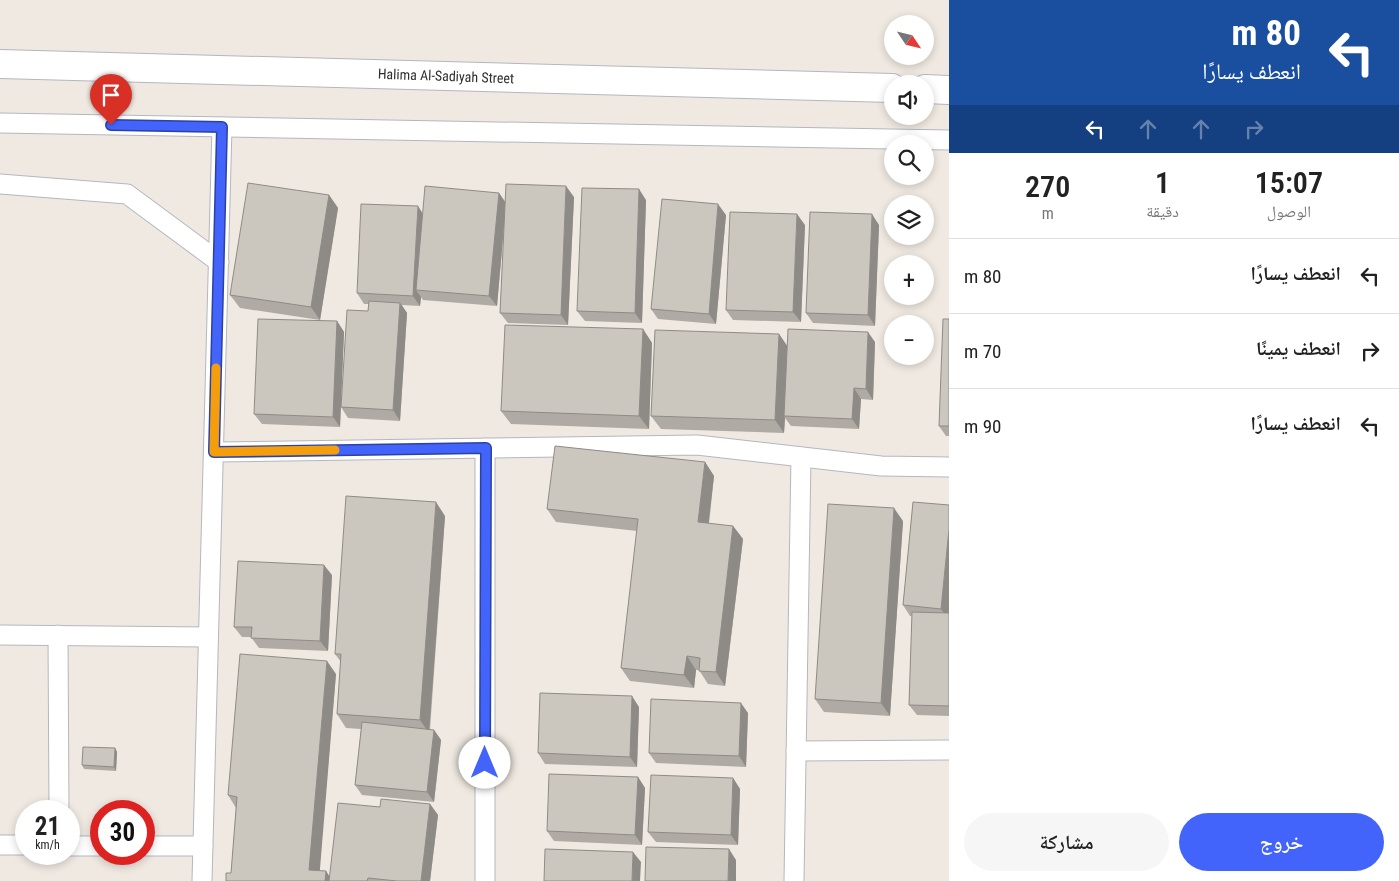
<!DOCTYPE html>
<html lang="ar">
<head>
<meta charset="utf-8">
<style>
  body { margin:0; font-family:"Roboto Condensed","Noto Naskh Arabic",sans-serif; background:#f6f6f6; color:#222; direction:rtl; height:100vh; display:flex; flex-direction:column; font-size:19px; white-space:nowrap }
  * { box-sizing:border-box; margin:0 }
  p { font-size:16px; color:#767676 }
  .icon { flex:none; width:28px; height:28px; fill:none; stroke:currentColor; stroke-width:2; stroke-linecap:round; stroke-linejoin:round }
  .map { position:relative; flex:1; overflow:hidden; direction:ltr }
  .drawer { display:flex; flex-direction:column; background:#fff; width:450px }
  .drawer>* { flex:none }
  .guide { background:#1a4fa0; color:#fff; overflow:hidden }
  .needle { width:32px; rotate:125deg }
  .tools { position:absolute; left:884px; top:15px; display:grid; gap:10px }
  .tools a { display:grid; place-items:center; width:50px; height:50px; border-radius:50%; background:#fff; box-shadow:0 2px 8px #0003; font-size:25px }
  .speed { position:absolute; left:15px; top:800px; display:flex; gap:10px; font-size:25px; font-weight:700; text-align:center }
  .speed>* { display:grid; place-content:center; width:65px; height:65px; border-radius:50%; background:#fff; box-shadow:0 2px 8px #0003; line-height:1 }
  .speed small { font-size:12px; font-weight:400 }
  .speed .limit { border:8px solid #d22; background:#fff; color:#111 }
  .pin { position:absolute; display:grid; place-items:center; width:42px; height:42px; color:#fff; margin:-51px -21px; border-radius:50% 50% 50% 0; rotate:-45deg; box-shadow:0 0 5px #0007 }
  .pin .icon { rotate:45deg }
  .me { position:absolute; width:55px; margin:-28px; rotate:0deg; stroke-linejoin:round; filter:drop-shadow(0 0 4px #0008) }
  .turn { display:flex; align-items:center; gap:18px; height:105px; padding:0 15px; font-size:22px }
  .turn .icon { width:65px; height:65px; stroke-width:2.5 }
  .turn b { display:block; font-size:35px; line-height:42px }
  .lanes { display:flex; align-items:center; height:48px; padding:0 15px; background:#0003; justify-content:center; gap:25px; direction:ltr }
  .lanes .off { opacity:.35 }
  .eta { display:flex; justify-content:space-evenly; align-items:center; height:85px; text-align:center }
  .eta b { font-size:30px; font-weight:600; line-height:35px }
  .primary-button { display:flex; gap:10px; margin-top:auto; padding:10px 15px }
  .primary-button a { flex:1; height:58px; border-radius:30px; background:#4264fb; color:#fff; font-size:20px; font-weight:600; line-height:58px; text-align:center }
  .primary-button a+a { background:#f6f6f6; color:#222 }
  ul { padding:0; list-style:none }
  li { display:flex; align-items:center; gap:15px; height:75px; padding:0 15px; border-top:1px solid #e0e0e0 }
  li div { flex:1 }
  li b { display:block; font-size:19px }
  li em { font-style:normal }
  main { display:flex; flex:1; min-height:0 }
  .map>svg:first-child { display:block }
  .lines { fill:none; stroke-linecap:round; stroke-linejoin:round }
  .street-casing { stroke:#b4b7c1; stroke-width:21 }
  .secondary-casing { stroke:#b4b7c1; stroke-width:30 }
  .street { stroke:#fff; stroke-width:19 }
  .secondary { stroke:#fff; stroke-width:28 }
  .wall { fill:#afaba4 }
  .shaded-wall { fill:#8e8b86 }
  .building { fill:#cbc7bf; stroke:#8e8b86 }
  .route-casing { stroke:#2b41a3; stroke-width:12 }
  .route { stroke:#4264fb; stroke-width:9 }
  .slow { stroke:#f59e0b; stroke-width:9 }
  .labels { text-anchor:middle; stroke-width:4; stroke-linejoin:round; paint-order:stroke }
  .street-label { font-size:14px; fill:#2e2e2e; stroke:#fff }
</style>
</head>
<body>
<main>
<section class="drawer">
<div class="guide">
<div class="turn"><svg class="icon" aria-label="left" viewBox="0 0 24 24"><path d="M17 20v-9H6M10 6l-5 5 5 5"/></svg><div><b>80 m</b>انعطف يسارًا</div></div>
<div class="lanes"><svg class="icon" aria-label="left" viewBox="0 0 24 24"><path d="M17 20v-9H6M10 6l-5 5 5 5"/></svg><svg class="icon off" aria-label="ahead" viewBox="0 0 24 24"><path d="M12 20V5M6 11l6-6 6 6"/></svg><svg class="icon off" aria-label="ahead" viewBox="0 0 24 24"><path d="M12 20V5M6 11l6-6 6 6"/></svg><svg class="icon off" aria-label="right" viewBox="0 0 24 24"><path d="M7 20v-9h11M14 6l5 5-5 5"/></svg></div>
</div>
<div class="eta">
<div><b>15:07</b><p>الوصول</p></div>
<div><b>1</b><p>دقيقة</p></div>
<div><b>270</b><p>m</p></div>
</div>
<ul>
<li><svg class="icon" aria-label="left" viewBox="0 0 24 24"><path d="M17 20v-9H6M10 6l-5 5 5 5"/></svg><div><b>انعطف يسارًا</b></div><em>80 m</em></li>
<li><svg class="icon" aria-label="right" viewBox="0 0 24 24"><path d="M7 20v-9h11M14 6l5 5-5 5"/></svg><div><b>انعطف يمينًا</b></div><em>70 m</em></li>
<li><svg class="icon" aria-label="left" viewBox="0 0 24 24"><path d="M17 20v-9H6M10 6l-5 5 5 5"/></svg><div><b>انعطف يسارًا</b></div><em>90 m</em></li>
</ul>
<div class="primary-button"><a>خروج</a><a>مشاركة</a></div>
</section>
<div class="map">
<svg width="949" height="881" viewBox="0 0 949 881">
  <rect width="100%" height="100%" fill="#efe9e1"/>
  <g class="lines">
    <!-- street casing -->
    <g class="street-casing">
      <g id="street">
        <path d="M0 123 949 140"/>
        <path d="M0 184 127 194 219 262"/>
        <path d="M214 452 697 445 881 466 949 467"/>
        <path d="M0 635 208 637"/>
        <path d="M58 635 59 811"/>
        <path d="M796 751 949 750"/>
        <path d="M0 845H26"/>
        <path d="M69 846H101"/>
        <path d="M144 846H203"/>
        <path d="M202 881 222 127"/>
        <path d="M485 881V448"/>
        <path d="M794 881 801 457"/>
      </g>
    </g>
    <!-- secondary casing -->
    <g class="secondary-casing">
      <g id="secondary">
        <path d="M0 64 892 88"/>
        <path d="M925 89 949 90"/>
      </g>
    </g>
    <!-- street -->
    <use href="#street" class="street"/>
    <!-- secondary -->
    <use href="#secondary" class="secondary"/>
  </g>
  <!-- wall -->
  <g class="wall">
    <path d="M499 193 505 202 574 197 568 325 508 323 500 313 505 217 497 306 423 300 421 297 420 306 402 305 407 313 400 421 348 418 341 407 340 427 262 424 254 414 337 321 344 332 341 405 368 311 369 304H364L357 293 423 213Z"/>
    <path d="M329 195 338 208 320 320 240 308 230 295Z"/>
    <path d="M646 200 642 323 585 321 577 311Z"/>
    <path d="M726 215 716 324 658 319 651 309Z"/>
    <path d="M805 225 801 322 733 320 726 310Z"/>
    <path d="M879 225 875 326 813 323 806 313Z"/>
    <path d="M949 319V436H946L939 426Z"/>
    <path d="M643 329 652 343 649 429 511 424 501 411Z"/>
    <path d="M779 334 787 346 875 342 873 400 861 399 859 429 791 426 785 418 784 433 661 429 651 416Z"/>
    <path d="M705 462 714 476 709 524 733 526 743 539 725 686 708 684 699 670H696L694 688 630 681 621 668 637 531 556 522 547 509Z"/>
    <path d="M913 502 949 613V716L917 715 909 705 912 616H910L903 605Z"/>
    <path d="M445 516 430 730H434L441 740 434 802 362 795 355 785 361 729 346 728 337 714 341 662 335 654Z"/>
    <path d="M903 521 890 716 824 712 815 699Z"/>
    <path d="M332 575 328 651 259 648 251 637H242L234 627Z"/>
    <path d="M336 674 319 871 231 873 236 808 228 795Z"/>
    <path d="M639 707 637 767 545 764 538 753Z"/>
    <path d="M748 713 746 767 656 763 649 753Z"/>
    <path d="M115 748 117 752 116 771 84 769 82 765Z"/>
    <path d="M638 777 645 788 642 845 554 841 547 831Z"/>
    <path d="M733 778 740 789 738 845 656 842 648 832Z"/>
    <path d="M430 804 438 815 430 881H325L326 871 330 877 380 807Z"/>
  </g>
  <!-- shaded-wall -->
  <g class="shaded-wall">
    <path d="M566 186 574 197 568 325 561 315Z"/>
    <path d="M639 189 646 200 642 323 635 313Z"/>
    <path d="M499 193 506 203 497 306 489 296Z"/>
    <path d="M329 195 338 208 320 320 311 307Z"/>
    <path d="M718 204 726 215 716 324 709 314Z"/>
    <path d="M418 206 425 217 416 290 421 297 420 306 413 296Z"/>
    <path d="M797 214 805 225 801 322 793 312Z"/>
    <path d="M872 214 879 225 875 326 868 315Z"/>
    <path d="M400 303 407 313 400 421 393 410Z"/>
    <path d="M337 321 344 332 340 427 333 417Z"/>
    <path d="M643 329 652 343 649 429 639 416Z"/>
    <path d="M868 332 875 342 873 400 866 389Z"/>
    <path d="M779 334 788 347 784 416 785 418 784 433 775 420Z"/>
    <path d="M854 388 861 399 859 429 852 419Z"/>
    <path d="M705 462 714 476 707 536 698 522Z"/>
    <path d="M436 502 445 516 429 733 420 720Z"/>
    <path d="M894 508 903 521 890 716 881 703Z"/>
    <path d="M733 526 743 539 725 686 716 672Z"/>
    <path d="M949 529V610L948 619 941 609Z"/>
    <path d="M324 565 332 575 328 651 320 641Z"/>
    <path d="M687 656 696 670 694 688 684 675Z"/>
    <path d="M327 661 336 674 319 881 309 870Z"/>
    <path d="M632 696 639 707 637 767 630 757Z"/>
    <path d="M741 703 748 713 746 767 739 756Z"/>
    <path d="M434 730 441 740 434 802 427 792Z"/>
    <path d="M115 748 117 752 116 771 114 767Z"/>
    <path d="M638 777 645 788 642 845 635 835Z"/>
    <path d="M733 778 740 789 738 845 731 835Z"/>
    <path d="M430 804 438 815 430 881H421Z"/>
    <path d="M729 849 736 860V881H728Z"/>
    <path d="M633 852 641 862 640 881H632Z"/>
    <path d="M326 871 332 881H325Z"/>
  </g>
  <!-- building -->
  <g class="building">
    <path d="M248 183 329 195 311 307 230 295Z"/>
    <path d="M506 184 566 186 561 315 500 313Z"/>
    <path d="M425 186 499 193 489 296 416 290Z"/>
    <path d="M582 188 639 189 635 313 577 311Z"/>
    <path d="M662 199 718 204 709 314 651 309Z"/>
    <path d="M361 204 418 206 413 296 357 293Z"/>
    <path d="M730 212 797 214 793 312 726 310Z"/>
    <path d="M810 212 872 214 868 315 806 313Z"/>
    <path d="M369 301 400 303 393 410 341 407 347 310 368 311Z"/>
    <path d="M258 319 337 321 333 417 254 414Z"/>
    <path d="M943 319H949V426H939Z"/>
    <path d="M505 325 643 329 639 416 501 411Z"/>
    <path d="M788 329 868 332 866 389 854 388 852 419 784 416Z"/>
    <path d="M655 330 779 334 775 420 651 416Z"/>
    <path d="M555 446 705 462 698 522 733 526 716 672 699 671 700 658 687 656 684 675 621 668 638 519 547 509Z"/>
    <path d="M346 496 436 502 420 720 337 714 341 654H335Z"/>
    <path d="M913 502 949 505V529L941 609 903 605Z"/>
    <path d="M828 504 894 508 881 703 815 699Z"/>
    <path d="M238 561 324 565 320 641 251 638 252 627H234Z"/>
    <path d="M912 612 949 613V706L909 705Z"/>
    <path d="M240 654 327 661 309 870 326 871 325 881H226V873H231L237 797 228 795Z"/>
    <path d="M540 693 632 696 630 757 538 753Z"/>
    <path d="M651 699 741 703 739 756 649 753Z"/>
    <path d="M362 722 434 730 427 792 355 785Z"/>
    <path d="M83 747 115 748 114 767 82 765Z"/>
    <path d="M549 774 638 777 635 835 547 831Z"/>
    <path d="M651 775 733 778 731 835 648 832Z"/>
    <path d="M381 799 430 804 421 881H397L368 878 367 881H329L338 803 380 807Z"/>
    <path d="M646 847 729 849 728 881H645Z"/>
    <path d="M545 849 633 852 632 881H544Z"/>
  </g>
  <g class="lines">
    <!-- route casing -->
    <g class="route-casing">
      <path id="route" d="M111 125 222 127 214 452 486 448 485 763"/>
    </g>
    <!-- route -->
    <use href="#route" class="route"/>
    <!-- slow -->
    <path class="slow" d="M216 368 214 452 335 450"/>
  </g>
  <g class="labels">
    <!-- street labels -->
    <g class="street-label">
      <text transform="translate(446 76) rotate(2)" y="5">Halima Al-Sadiyah Street</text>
    </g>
  </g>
</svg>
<div class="tools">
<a><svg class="needle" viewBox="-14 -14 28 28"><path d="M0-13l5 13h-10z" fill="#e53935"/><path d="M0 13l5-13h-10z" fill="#767676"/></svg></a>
<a><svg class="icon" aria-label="sound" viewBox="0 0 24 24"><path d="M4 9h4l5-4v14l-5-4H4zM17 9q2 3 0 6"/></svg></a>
<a><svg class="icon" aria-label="search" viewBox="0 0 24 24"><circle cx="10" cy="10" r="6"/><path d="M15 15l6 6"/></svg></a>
<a><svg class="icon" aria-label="layers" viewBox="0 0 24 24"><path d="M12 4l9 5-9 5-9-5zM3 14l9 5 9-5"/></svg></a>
<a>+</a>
<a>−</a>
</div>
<div class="speed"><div>21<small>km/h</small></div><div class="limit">30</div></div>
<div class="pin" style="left:111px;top:125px;background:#d93025"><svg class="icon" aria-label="arrive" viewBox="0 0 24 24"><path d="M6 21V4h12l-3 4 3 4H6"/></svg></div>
<svg class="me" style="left:485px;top:763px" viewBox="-20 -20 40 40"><circle r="19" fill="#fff"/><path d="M0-13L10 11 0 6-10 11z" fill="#4264fb"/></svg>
</div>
</main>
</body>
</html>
